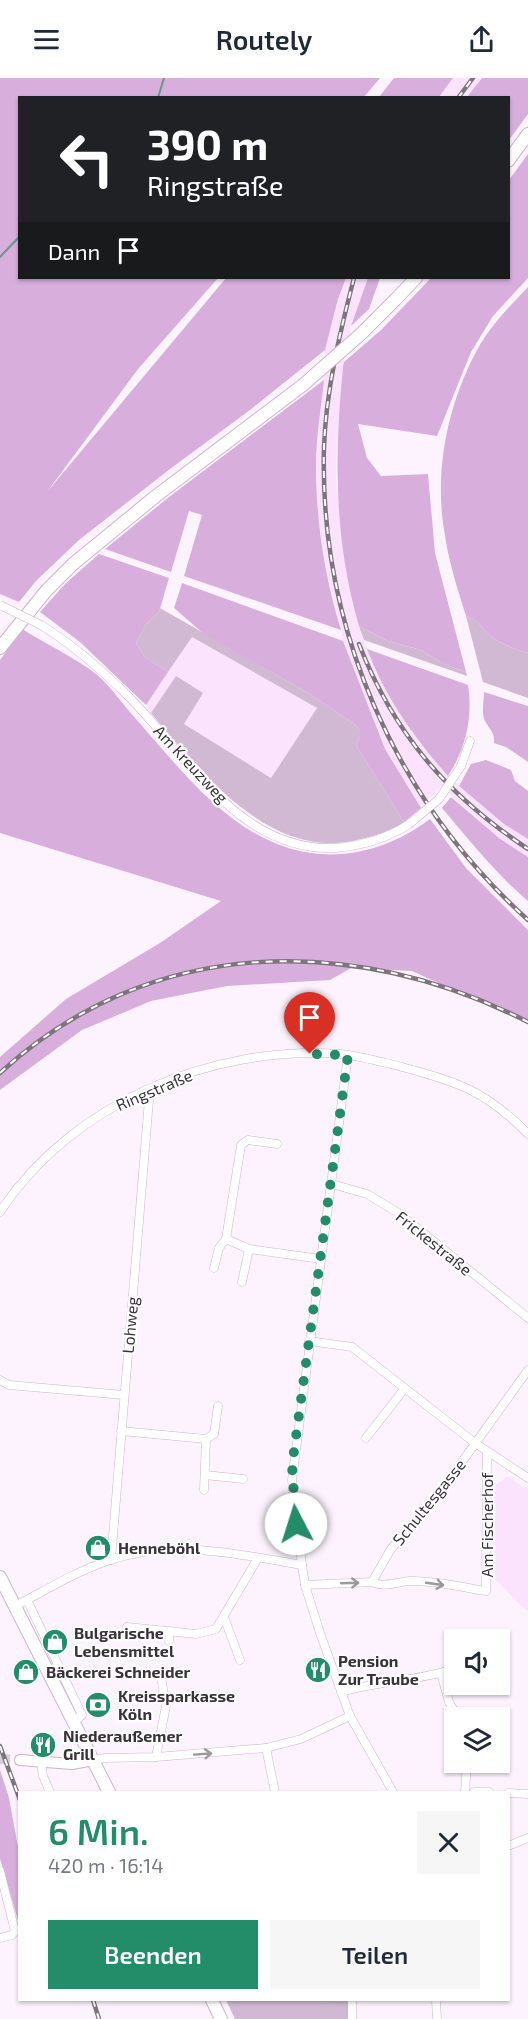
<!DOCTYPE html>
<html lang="de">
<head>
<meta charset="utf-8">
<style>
  body { margin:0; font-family:"Exo 2",sans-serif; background:#f6f6f7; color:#1f2937; height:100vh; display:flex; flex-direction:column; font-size:22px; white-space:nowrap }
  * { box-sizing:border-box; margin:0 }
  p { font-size:20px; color:#747a83 }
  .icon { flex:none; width:33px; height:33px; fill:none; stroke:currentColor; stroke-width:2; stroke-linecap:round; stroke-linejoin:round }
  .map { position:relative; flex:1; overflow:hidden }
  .sheet { position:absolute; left:18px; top:1713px; width:492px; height:210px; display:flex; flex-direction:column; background:#fff; border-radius:0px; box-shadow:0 2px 4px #0004 }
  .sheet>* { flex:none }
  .top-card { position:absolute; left:18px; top:18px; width:492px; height:183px; border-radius:0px; box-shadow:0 2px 4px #0004; background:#202124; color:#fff; overflow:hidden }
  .fabs { position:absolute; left:444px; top:1551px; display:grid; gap:12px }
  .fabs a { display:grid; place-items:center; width:66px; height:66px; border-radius:0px; background:#fff; box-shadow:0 2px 4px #0004; font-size:30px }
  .pin { position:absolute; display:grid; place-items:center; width:51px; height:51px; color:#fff; margin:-62px -26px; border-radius:50% 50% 50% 0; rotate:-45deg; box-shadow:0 0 6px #0007 }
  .pin .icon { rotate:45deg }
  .me { position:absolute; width:66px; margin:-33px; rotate:355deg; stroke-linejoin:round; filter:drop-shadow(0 0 4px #0008) }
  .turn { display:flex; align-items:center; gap:21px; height:126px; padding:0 30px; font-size:27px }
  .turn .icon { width:78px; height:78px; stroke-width:2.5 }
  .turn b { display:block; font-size:42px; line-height:51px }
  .then { display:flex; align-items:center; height:57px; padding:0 30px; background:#0003; gap:12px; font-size:22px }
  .round { display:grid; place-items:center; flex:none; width:63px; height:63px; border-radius:0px; background:#f6f6f7 }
  .overview { display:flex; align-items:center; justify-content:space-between; height:102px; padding:0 30px }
  h1 { font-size:36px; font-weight:600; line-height:45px; color:#238d6a }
  .button { display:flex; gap:12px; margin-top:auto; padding:12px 30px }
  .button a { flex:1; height:69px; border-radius:0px; background:#238d6a; color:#fff; font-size:24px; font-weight:600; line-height:69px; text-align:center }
  .button a+a { background:#f6f6f7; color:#1f2937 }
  header { display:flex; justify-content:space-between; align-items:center; height:78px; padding:0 30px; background:#fff; font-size:27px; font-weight:600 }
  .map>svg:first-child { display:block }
  .built { fill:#fbe3fe }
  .green { fill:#d1b9d4 }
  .forest { fill:#d7aedc }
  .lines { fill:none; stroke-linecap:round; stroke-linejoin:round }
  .stream { stroke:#6c9687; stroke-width:2 }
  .secondary-tunnel { stroke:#d6ccd7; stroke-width:10; stroke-dasharray:10 5; stroke-linecap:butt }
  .street-casing { stroke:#ccb4cf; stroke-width:9 }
  .secondary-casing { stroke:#ccb4cf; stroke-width:12 }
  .primary-casing { stroke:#ccb4cf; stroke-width:14 }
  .street { stroke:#fff; stroke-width:8 }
  .secondary { stroke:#fff; stroke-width:10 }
  .primary { stroke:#fff; stroke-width:12 }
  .rail-casing { stroke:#7d747e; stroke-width:4.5 }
  .rail { stroke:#fff; stroke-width:2; stroke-dasharray:7; stroke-linecap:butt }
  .street-bridge-casing { stroke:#ccb4cf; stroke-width:9; stroke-linecap:butt }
  .primary-bridge-casing { stroke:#ccb4cf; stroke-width:14; stroke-linecap:butt }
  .street-bridge { stroke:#fff; stroke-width:8 }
  .primary-bridge { stroke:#fff; stroke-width:12 }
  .oneway { stroke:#9c989d }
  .route { stroke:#238d6a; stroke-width:10; stroke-dasharray:0 18 }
  .labels { text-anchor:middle; stroke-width:4.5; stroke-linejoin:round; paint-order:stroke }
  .street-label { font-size:16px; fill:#3a313b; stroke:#fff }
  .poi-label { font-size:16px; font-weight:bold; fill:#3a313b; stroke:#fff; text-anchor:start }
</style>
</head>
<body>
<header><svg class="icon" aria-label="menu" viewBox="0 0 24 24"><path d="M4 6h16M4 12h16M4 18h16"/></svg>Routely<svg class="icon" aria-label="share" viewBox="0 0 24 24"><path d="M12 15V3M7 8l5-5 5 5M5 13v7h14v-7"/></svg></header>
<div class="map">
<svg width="528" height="1941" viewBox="0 0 528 1941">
  <rect width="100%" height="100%" fill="#fdf3fe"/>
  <!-- built -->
  <g class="built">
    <path d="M453 0H482L467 19 439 20Z"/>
    <path d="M346 200H368L351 248 343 289 337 362 336 405 352 525 363 560 388 618 422 669 459 708 504 746 528 761V779L499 760 441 708 421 730 385 671 343 563 327 493 318 439 316 388 325 272 338 221Z"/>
    <path d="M192 559 317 630 271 700 184 646 176 598 151 635 146 627Z"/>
    <path d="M508 1398 523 1409 528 1410V1533L521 1528 495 1501 491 1410Z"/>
  </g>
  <!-- green -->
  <g class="green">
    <path d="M160 530 310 616 354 646 360 651V659L356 667 404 744C390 754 374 758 357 762 270 783 201 694 151 635L176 598 203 615 184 646 271 700 317 630 192 559 168 594 145 579 136 565 146 546 159 534Z"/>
    <path d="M466 538C477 540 483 552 492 559 503 567 515 571 528 575V620L483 604Z"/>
    <path d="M359 548 388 563 421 572 444 586 466 594 467 598 364 562Z"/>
    <path d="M226 1922H348L349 1941H235Z"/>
  </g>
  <!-- forest -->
  <g class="forest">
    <path d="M0 0H380L364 19 20 20V200H218L138 291 47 414 226 200H346L338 221 325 272 250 332 170 391 79 462 36 503 19 524 0 516Z"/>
    <path d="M394 0H453L439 19H379Z"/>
    <path d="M482 0H528V36L509 62 508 20 467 19Z"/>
    <path d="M528 76V200L493 238 471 274 437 358 358 346 367 380 381 398 428 396 435 475 466 594 444 586 421 572 388 563 359 548C334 462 334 378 343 289L344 284 381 252 431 200H508L509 102Z"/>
    <path d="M368 200H380L369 231 351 248Z"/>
    <path d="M528 209V575C515 571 503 567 492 559 483 552 477 540 466 538 458 512 449 485 445 458 433 393 448 322 481 265 494 244 511 227 528 209Z"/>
    <path d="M324 302C321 331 316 360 316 389 316 444 325 500 341 552L184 498 202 437 189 433 171 494 105 471 169 419Z"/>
    <path d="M99 476 169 500 159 534 146 546 136 565 145 579 168 594 146 627 80 564 40 534 66 505Z"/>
    <path d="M182 505 343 563 385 671 421 730 404 744 356 667 360 659V651L354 646 310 616 204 556 174 530Z"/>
    <path d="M22 551C44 565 76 580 96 596 108 606 119 621 129 633 182 692 235 769 320 776 360 779 398 765 430 741L466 790 528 852V946L412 893 351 890 330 902 227 908 151 923 82 952 0 1012V979L66 921 160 865 221 823 0 755V582Z"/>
    <path d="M367 571 468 607C473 639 466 670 448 698 414 660 385 619 367 571Z"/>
    <path d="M484 614 528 628V684L506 669 494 665C495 654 489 651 485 643 481 636 484 622 484 614Z"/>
    <path d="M486 682 511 692 515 703 528 713V761L504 746 459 708 471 686Z"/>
    <path d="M451 719 499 760 528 779V823C496 796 469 762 442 730Z"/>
    <path d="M0 1692 9 1720 19 1775V1846L0 1781Z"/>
  </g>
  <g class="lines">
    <!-- stream -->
    <g class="stream">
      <path d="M158 20 164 0"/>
      <path d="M0 179 20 158"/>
    </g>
    <!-- secondary-tunnel -->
    <path class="secondary-tunnel" d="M0 1681 20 1682"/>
    <!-- street casing -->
    <g class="street-casing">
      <g id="street">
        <path d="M41 547C73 567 102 592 129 619 188 678 239 774 335 770 362 768 385 761 408 747"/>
        <path d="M461 688 470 663"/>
        <path d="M348 977 292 1402 302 1487 305 1507 320 1555 350 1638 393 1714"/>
        <path d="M277 1066 248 1062 241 1067 226 1161 249 1171 321 1181"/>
        <path d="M332 1106 367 1116 400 1136 528 1240"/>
        <path d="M0 1134C72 1025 211 967 340 976 361 978 381 984 402 989 458 1004 486 1013 528 1056"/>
        <path d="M214 1190 219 1170 226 1161"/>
        <path d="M242 1204 249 1171"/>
        <path d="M309 1263 352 1269 475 1365 528 1400"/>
        <path d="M0 1302 9 1307 124 1317"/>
        <path d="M121 1353 206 1361 214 1356 218 1328"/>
        <path d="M366 1360 405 1310"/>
        <path d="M205 1397 243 1401"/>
        <path d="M204 1412 206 1361"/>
        <path d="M111 1482 149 1022 146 1012"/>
        <path d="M372 1504 391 1471 441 1413 528 1292"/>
        <path d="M305 1507 372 1504C384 1510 397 1504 410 1503 434 1502 461 1509 486 1513L487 1374"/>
        <path d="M27 1522 82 1637 74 1644"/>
        <path d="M15 1528C46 1512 77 1493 110 1482 173 1461 239 1476 302 1487"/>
        <path d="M224 1539 240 1582"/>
        <path d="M127 1549 196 1556 216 1551 258 1480"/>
        <path d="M169 1563 170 1553"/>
        <path d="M441 1595 449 1624 458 1640"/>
        <path d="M341 1614C378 1603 418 1603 454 1591"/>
        <path d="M266 1670 275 1714"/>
        <path d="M156 1679 166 1628 160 1593"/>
        <path d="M93 1682 105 1680 156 1679 266 1670 301 1661 350 1638"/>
        <path d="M41 1684 43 1698 50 1714"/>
        <path d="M465 1714 467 1684"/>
        <path d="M474 1714H489"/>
        <path d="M508 1715 528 1716"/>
        <path d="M508 1768 528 1760"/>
        <path d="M0 1793 15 1853 12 1857 0 1860"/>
        <path d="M352 1922V1941"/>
        <path d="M436 1922 437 1941"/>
      </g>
    </g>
    <!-- secondary casing -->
    <g class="secondary-casing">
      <path id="secondary" d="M20 1682 72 1686 93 1682"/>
    </g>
    <!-- primary casing -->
    <g class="primary-casing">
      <g id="primary">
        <path d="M508 83 528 56"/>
        <path d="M395 222 416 200"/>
        <path d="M0 570 46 513 73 486 156 418 303 307"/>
        <path d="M0 1499 109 1714"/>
        <path d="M212 1922 221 1941"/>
      </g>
    </g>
    <!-- street -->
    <use href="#street" class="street"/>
    <!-- secondary -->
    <use href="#secondary" class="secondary"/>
    <!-- primary -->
    <use href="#primary" class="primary"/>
    <!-- rail casing -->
    <g class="rail-casing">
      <g id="rail">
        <path d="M458 20 473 0"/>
        <path d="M354 200C340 254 326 312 324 369 319 549 395 722 528 842"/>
        <path d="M359 566C394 656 448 718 528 771"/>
        <path d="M0 995C150 857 353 855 528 944"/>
        <path d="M0 1668 20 1722"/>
        <path d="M93 1922 99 1941"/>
      </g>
    </g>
    <!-- rail -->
    <use href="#rail" class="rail"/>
    <!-- street-bridge casing -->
    <g class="street-bridge-casing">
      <g id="street-bridge">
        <path d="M0 527 41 547"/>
        <path d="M408 747 439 721 461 688"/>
      </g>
    </g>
    <!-- primary-bridge casing -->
    <g class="primary-bridge-casing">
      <path id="primary-bridge" d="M303 307 362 255 395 222"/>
    </g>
    <!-- street-bridge -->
    <use href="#street-bridge" class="street-bridge"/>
    <!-- primary-bridge -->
    <use href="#primary-bridge" class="primary-bridge"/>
  </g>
  <!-- one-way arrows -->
  <defs><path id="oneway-shaft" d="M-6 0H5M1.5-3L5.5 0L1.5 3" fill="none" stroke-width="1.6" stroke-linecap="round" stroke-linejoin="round" transform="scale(1.5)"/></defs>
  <g class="oneway">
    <use href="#oneway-shaft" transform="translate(350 1505) rotate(-2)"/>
    <use href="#oneway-shaft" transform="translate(435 1506) rotate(8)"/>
    <use href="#oneway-shaft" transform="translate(203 1676) rotate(-4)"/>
  </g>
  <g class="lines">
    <!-- route -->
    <path class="route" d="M296 1446 292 1388 348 977 310 976"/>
  </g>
  <!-- icons -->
  <defs>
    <g id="shop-disc" transform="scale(1.35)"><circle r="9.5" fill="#238d6a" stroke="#fff"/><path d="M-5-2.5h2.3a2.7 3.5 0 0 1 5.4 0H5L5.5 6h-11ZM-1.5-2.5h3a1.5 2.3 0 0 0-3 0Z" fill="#fff"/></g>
    <g id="restaurant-disc" transform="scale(1.35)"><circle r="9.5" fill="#238d6a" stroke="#fff"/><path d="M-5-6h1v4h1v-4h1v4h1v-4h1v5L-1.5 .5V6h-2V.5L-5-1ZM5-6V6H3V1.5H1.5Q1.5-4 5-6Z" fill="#fff"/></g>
    <g id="bank-disc" transform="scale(1.35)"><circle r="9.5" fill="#238d6a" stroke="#fff"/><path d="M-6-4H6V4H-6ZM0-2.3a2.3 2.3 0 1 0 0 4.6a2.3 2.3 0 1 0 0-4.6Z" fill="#fff"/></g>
  </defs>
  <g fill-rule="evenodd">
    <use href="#shop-disc" x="98" y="1470"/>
    <use href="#shop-disc" x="55" y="1564"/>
    <use href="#restaurant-disc" x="318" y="1592"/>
    <use href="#shop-disc" x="26" y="1594"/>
    <use href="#bank-disc" x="98" y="1627"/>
    <use href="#restaurant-disc" x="43" y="1667"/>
  </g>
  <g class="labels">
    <!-- street labels -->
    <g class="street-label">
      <text transform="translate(191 686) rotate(47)" y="6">Am Kreuzweg</text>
      <text transform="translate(154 1012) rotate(-23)" y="6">Ringstraße</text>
      <text transform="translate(434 1165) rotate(39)" y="6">Frickestraße</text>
      <text transform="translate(130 1247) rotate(-85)" y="6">Lohweg</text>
      <text transform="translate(429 1424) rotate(-51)" y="6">Schultesgasse</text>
      <text transform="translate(487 1447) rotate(-90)" y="6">Am Fischerhof</text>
    </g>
    <!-- poi labels -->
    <g class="poi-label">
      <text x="118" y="1476">Henneböhl</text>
      <text x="74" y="1561">Bulgarische<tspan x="74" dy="18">Lebensmittel</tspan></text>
      <text x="338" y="1589">Pension<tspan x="338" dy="18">Zur Traube</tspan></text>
      <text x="46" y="1600">Bäckerei Schneider</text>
      <text x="118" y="1624">Kreissparkasse<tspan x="118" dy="18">Köln</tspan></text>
      <text x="63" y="1664">Niederaußemer<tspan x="63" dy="18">Grill</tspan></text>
    </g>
  </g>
</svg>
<div class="fabs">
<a><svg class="icon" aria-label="sound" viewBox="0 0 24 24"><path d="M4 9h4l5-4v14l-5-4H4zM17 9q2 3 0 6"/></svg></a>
<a><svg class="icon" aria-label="layers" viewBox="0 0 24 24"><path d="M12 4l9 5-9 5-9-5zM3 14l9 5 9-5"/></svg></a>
</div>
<div class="pin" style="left:310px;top:976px;background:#d93025"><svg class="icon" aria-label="arrive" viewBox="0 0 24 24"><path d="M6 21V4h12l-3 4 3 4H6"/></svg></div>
<svg class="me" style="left:296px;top:1446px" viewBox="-20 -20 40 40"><circle r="19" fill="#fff"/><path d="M0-13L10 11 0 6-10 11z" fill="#238d6a"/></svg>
<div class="top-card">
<div class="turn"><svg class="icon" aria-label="left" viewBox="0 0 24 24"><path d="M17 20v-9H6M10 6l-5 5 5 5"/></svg><div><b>390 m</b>Ringstraße</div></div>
<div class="then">Dann<svg class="icon" aria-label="arrive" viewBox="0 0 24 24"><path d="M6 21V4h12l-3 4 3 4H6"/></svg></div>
</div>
<section class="sheet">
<div class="overview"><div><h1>6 Min.</h1><p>420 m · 16:14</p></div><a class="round"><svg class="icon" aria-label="close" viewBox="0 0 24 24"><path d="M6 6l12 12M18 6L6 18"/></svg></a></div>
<div class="button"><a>Beenden</a><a>Teilen</a></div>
</section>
</div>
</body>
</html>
